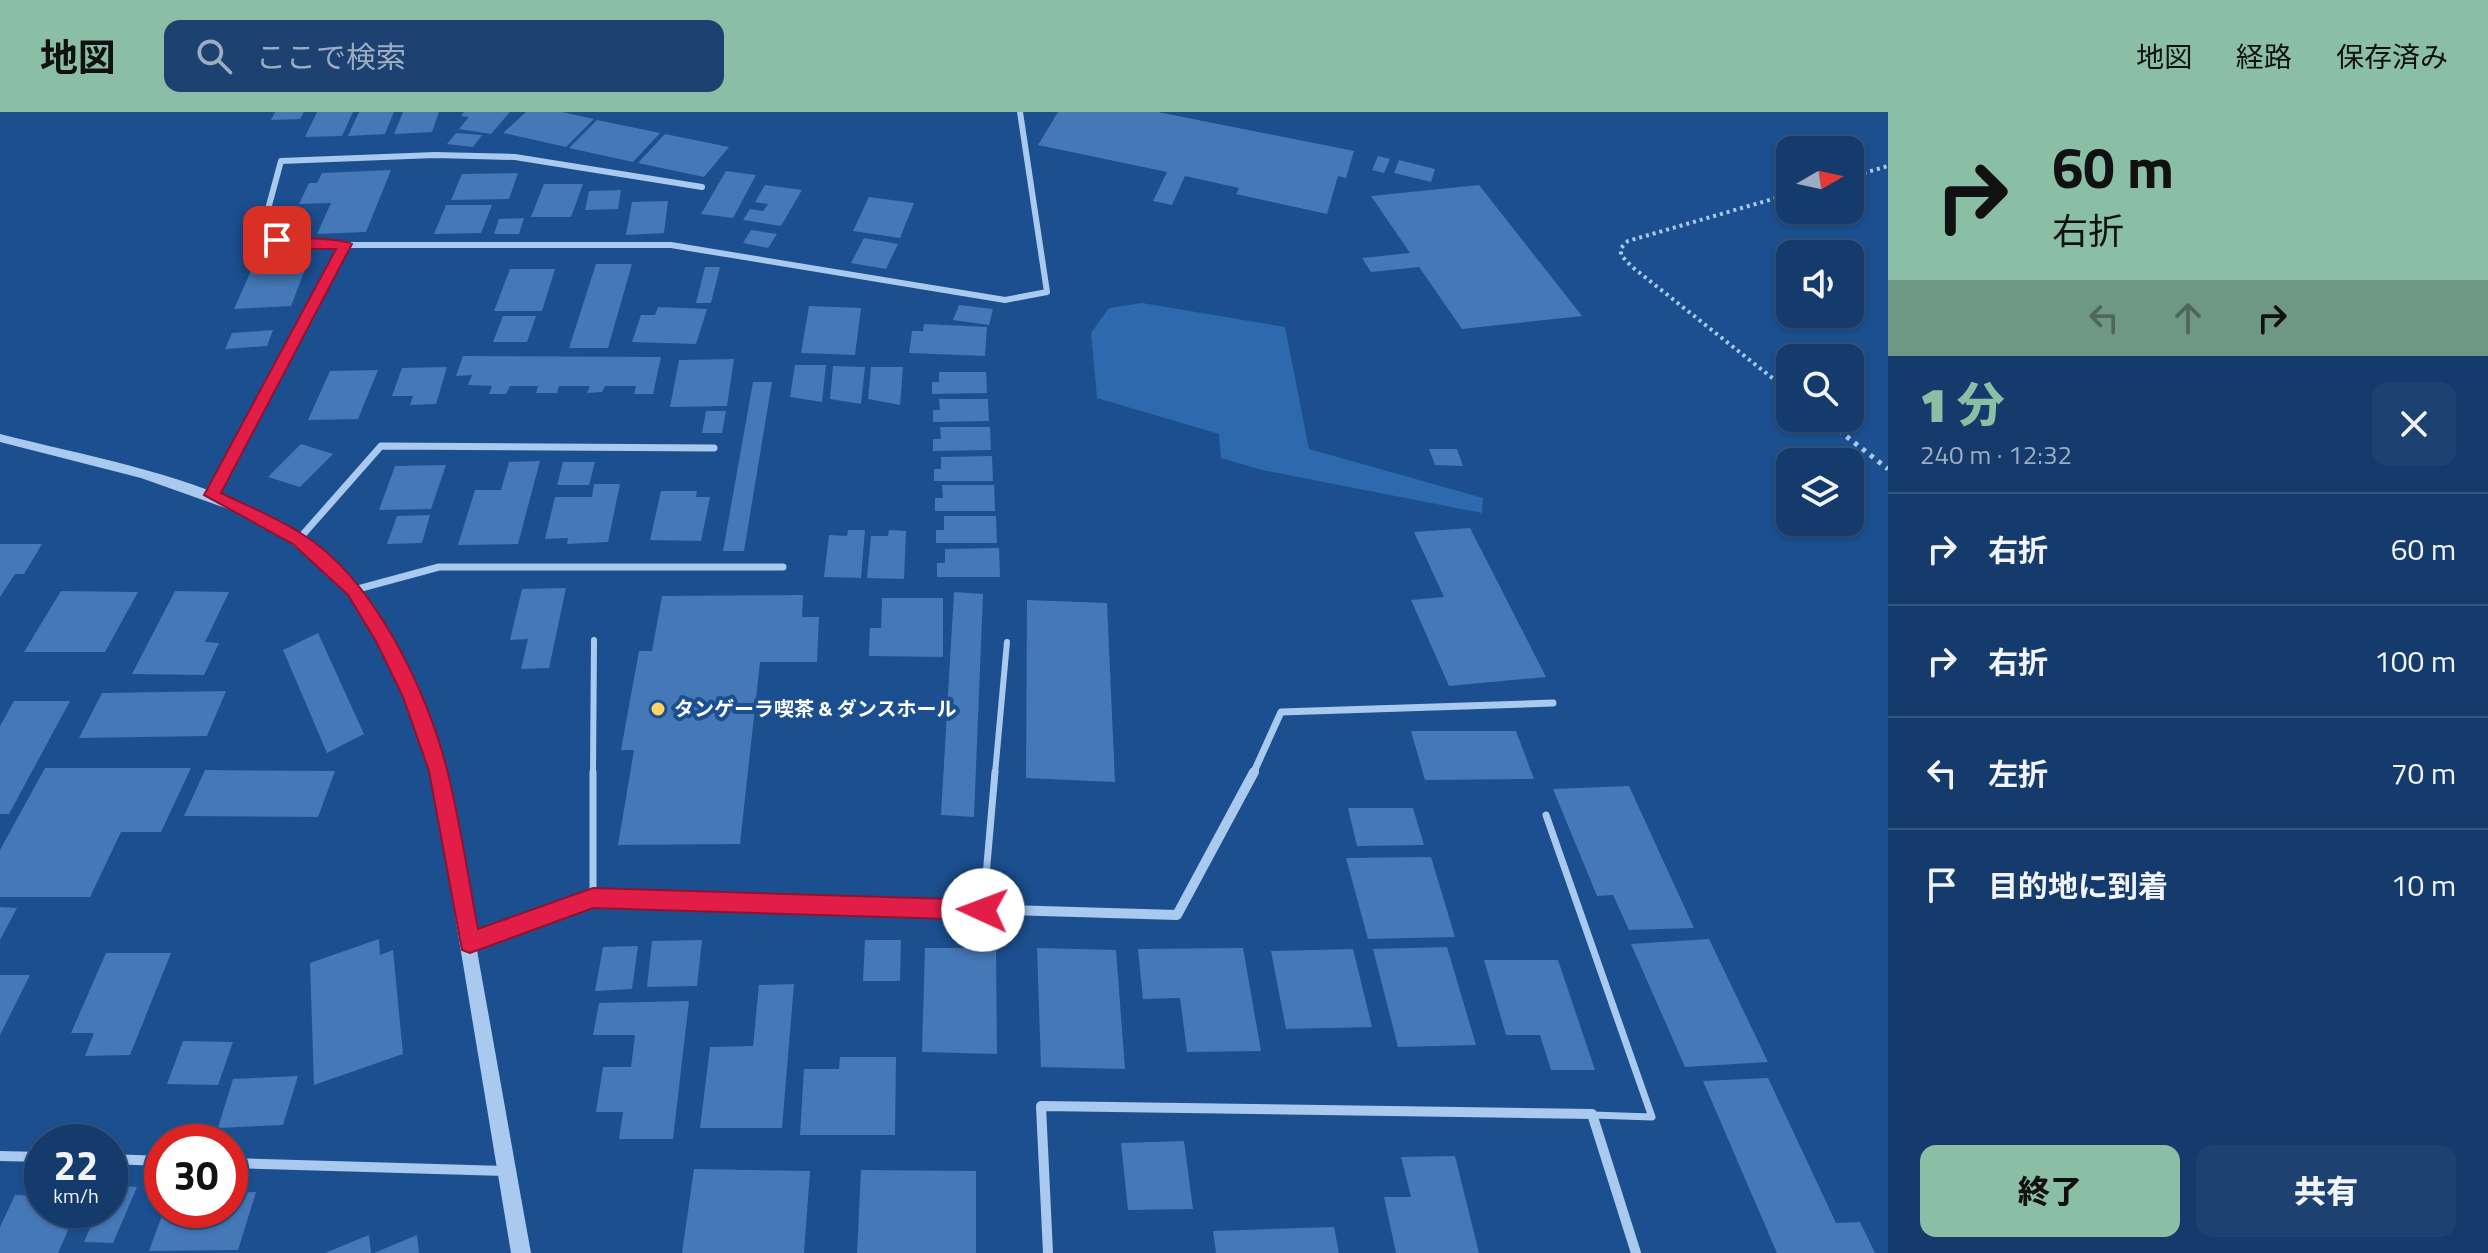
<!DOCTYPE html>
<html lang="ja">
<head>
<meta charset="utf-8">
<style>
  body { margin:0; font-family:"Titillium Web","Noto Sans JP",sans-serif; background:#1d4271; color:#f1f3f6; height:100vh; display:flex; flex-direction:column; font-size:30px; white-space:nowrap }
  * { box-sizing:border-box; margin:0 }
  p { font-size:26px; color:#9dadc1 }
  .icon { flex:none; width:44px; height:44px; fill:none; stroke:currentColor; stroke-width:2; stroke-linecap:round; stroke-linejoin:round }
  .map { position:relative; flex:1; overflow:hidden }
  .side { display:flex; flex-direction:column; background:#143b6b; width:600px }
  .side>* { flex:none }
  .banner { background:#8abfa5; color:#111; overflow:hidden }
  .needle { width:52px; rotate:81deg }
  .fabs { position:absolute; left:1776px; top:24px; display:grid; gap:16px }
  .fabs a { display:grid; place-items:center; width:88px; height:88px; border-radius:16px; background:#143b6b; box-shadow:0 2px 6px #0004,0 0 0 2px #33557e; font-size:40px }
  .speed { position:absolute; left:24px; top:1012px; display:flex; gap:16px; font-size:40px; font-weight:700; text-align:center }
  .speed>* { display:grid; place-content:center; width:104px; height:104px; border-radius:50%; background:#143b6b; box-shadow:0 2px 6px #0004,0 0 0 2px #33557e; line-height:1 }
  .speed small { font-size:20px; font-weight:400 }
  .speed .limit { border:12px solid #d22; background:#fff; color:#111 }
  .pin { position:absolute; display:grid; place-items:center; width:68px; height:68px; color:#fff; margin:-34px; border-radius:16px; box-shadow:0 4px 12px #0006 }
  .me { position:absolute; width:88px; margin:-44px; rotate:272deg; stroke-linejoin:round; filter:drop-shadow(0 0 6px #0008) }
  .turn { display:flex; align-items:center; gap:28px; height:168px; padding:0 32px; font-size:36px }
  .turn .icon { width:104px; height:104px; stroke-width:2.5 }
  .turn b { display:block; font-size:56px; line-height:68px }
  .lanes { display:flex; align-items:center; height:76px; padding:0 32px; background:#0003; justify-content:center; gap:40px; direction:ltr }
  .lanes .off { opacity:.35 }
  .round { display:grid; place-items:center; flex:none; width:84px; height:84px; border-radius:16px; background:#1d4271 }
  .overview { display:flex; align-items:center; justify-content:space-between; height:136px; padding:0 32px }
  h1 { font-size:48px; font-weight:800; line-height:60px; color:#8abfa5 }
  .cta { display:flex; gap:16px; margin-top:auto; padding:16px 32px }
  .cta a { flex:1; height:92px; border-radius:16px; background:#8abfa5; color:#111; font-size:32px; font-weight:800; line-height:92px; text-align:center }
  .cta a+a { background:#1d4271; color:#f1f3f6 }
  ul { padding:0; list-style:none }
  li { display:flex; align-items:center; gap:24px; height:112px; padding:0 32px; border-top:2px solid #33557e }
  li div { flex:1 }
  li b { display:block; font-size:30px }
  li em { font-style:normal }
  header { display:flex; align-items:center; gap:48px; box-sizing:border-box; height:112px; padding:0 40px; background:#8abfa5; color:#111 }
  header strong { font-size:38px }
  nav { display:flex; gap:44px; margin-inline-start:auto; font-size:28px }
  .search { width:560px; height:72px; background:#1d4271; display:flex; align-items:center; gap:20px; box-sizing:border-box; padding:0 28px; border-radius:16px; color:#9dadc1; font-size:30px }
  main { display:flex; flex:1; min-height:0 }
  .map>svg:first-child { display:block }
  .green { fill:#2e69ad }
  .building { fill:#4478b7 }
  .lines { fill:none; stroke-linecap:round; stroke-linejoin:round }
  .path-far1 { stroke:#a9c9ee; stroke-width:4; stroke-dasharray:3 4; stroke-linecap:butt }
  .path { stroke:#a9c9ee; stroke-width:5; stroke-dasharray:4 6; stroke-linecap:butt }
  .service-far1 { stroke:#a9c9ee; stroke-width:6 }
  .service { stroke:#a9c9ee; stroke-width:7 }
  .minor-far2 { stroke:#a9c9ee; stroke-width:6 }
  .minor-far1 { stroke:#a9c9ee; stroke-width:7 }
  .minor { stroke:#a9c9ee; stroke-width:10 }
  .tertiary { fill:#a9c9ee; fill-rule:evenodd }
  .route { fill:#e11d48; stroke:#92132f; stroke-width:2 }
  .poi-dot { fill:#ffd166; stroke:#1b4f8f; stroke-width:3 }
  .labels { text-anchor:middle; stroke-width:8; stroke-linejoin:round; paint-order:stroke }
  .poi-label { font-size:20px; font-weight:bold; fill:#fff; stroke:#1b4f8f; text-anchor:start }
</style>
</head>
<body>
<header>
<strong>地図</strong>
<div class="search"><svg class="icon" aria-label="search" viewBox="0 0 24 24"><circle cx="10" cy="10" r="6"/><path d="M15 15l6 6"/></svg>ここで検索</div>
<nav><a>地図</a><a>経路</a><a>保存済み</a></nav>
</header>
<main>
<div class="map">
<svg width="1888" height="1141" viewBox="0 0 1888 1141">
  <rect width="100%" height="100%" fill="#1b4f8f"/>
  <!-- green -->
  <path class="green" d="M1142 191 1285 215 1309 337 1483 386 1482 401 1262 358 1221 346 1219 322 1097 286 1091 221 1109 196Z"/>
  <!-- building -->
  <g class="building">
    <path d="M275 0H304L300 7 271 8Z"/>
    <path d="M317 0H353L342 24 305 25Z"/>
    <path d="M359 0H394L385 22 348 24Z"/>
    <path d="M403 0H439L432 20 394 22Z"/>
    <path d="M464 0H510L491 22 459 17 469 5 461 4Z"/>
    <path d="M526 0H562L594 7 566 35 503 21Z"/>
    <path d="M1058 0H1158L1354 39 1346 66 1338 64 1327 102 1236 82 1239 76 1185 64 1172 93 1153 89 1167 60 1038 33Z"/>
    <path d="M597 8 660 21 633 50 569 36Z"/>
    <path d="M456 21 482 23 473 35 447 32Z"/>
    <path d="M665 22 729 35 704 65 638 51Z"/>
    <path d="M1378 44 1390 47 1384 61 1372 58Z"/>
    <path d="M1399 48 1435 57 1431 70 1394 61Z"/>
    <path d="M391 58 366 120 317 122 331 91 299 92 309 71H317L322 61Z"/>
    <path d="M726 59 756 63 733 106 701 102Z"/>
    <path d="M518 61 509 87 451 88 462 62Z"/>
    <path d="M544 72H583L571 105H531Z"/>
    <path d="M765 73 802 78 781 114 743 108 750 97 763 99 768 92 755 90Z"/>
    <path d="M1479 73 1582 204 1462 217 1419 155 1371 160 1362 146 1410 141 1371 84Z"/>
    <path d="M621 78 618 97 585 98 589 79Z"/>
    <path d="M869 85 914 91 900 126 853 119Z"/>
    <path d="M668 89 664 121 626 123 632 90Z"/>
    <path d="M446 93H492L481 121 434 122Z"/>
    <path d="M524 106 519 122H494L499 107Z"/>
    <path d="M751 118 777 122 768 136 743 131Z"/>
    <path d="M864 126 898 132 886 157 851 151Z"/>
    <path d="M309 147 291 194 234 197 255 150Z"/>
    <path d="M596 152H632L608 236H569Z"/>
    <path d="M705 155H720L711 191H696Z"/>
    <path d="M510 157H555L542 199H494Z"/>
    <path d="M959 193 993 197 989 213 953 208Z"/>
    <path d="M809 194 861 196 855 243 801 241Z"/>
    <path d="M658 195 707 197 696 232 632 230 641 203H655Z"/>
    <path d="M503 204H536L527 230H493Z"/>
    <path d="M924 212 987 215 985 244 909 241 912 219H923Z"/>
    <path d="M273 218 267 234 225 237 232 221Z"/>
    <path d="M463 244 661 245 653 282H634L636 274H605L602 280 587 281 590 274H559L557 281H536L538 274H510L506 282H489L492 274 468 273 472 263 456 264Z"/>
    <path d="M734 247 727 294 670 295 679 248Z"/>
    <path d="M795 253H826L822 290 790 285Z"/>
    <path d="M833 254 865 255 861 292 830 287Z"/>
    <path d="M447 255 436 292 410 293 413 284H392L402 256Z"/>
    <path d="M871 255H903L900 293 868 287Z"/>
    <path d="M378 258 358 307 308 308 330 259Z"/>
    <path d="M939 260H986L987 281 932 282V270H939Z"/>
    <path d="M753 270H772L744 439H723Z"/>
    <path d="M939 287H988L989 309 933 310V298H940Z"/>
    <path d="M706 299H726L722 321H702Z"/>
    <path d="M940 315H990L991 338 933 339V327H941Z"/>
    <path d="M301 332 333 342 300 375 268 365Z"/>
    <path d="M1429 337H1457L1463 354 1435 353Z"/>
    <path d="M992 344 993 369H934V357H941V345Z"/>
    <path d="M540 349 518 432 458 433 475 378H501L509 350Z"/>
    <path d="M563 350H595L589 373H557Z"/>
    <path d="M446 353 431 397 379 398 395 354Z"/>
    <path d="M594 372H620L608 430 567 432 568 426 545 427 555 385H592Z"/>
    <path d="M942 373H994L995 399H935V386H943Z"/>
    <path d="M661 379H697L696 385H710L701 429 650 428Z"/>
    <path d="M430 403 422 431 387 432 397 404Z"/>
    <path d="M944 404H996L997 431H936V418H944Z"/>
    <path d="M1470 416 1546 565 1449 574 1411 488 1444 485 1414 420Z"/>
    <path d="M848 418H865L861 466 824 465 829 423 847 424Z"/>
    <path d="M889 418 906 419 904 467 867 466 871 424H888Z"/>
    <path d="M0 432H42L24 462H15L0 485Z"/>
    <path d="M999 436 1000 465H937V451H945V437Z"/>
    <path d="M566 476 549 556 521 557 528 527 510 528 522 477Z"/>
    <path d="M61 479 138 480 105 540H24Z"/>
    <path d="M175 479 229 480 205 530 219 531 204 563 132 562Z"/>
    <path d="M954 480 983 482 974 705 941 703Z"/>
    <path d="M803 483 802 505H819L817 550H760L740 732 618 733 634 638H621L639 539H652L662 484Z"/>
    <path d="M882 486H943V545L869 544 870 516H881Z"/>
    <path d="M1027 488 1107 491 1115 670 1026 666Z"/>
    <path d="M318 521 364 622 327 641 283 538Z"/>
    <path d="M226 579 207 624 79 626 102 581Z"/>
    <path d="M14 589H70L9 702H0V614Z"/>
    <path d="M1411 619H1516L1534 667 1425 668Z"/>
    <path d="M45 656H191L161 720H121L90 785H0V738Z"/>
    <path d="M205 658 335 659 318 705 184 704Z"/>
    <path d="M1629 674 1694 816 1629 818 1613 783 1597 784 1553 677Z"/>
    <path d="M1348 696H1413L1424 733 1357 734Z"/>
    <path d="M1431 745 1455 825 1368 827 1346 746Z"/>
    <path d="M0 795 17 796 0 828Z"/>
    <path d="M379 827 380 843 393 838 403 942 314 973 310 851Z"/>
    <path d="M1709 827 1768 950 1685 955 1631 832Z"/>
    <path d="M702 828 697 874 647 875 652 829Z"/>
    <path d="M865 828H901L900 869H863Z"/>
    <path d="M638 834 632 877 595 879 603 835Z"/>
    <path d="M1447 835 1476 933 1398 935 1373 837Z"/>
    <path d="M925 836H996L997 942 922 940Z"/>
    <path d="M1037 836 1116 838 1125 957 1041 955Z"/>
    <path d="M1243 836 1261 939 1187 940 1180 886 1143 887 1138 837Z"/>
    <path d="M1353 837 1372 915 1286 917 1271 839Z"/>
    <path d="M106 841H171L130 943 85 944 94 921H71Z"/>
    <path d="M1484 848H1558L1595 958H1551L1540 923H1506Z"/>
    <path d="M0 863H30L0 923Z"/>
    <path d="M794 872 782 1016H700L710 935 753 934 759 873Z"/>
    <path d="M689 889 673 1027H619L623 1000H596L603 955H631L635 923H593L599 891Z"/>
    <path d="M183 929 233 930 218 973 167 972Z"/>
    <path d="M840 945H896L895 1023H800L804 957H839Z"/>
    <path d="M298 964 283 1013 218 1016 233 967Z"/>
    <path d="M1768 966 1836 1111 1860 1110 1875 1141H1777L1703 969Z"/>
    <path d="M1184 1029 1193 1097 1128 1098 1121 1031Z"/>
    <path d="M1455 1044 1479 1141H1396L1384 1085H1411L1401 1045Z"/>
    <path d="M694 1057 810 1059 804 1141H682Z"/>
    <path d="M861 1058 976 1059V1141H857Z"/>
    <path d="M110 1073 137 1075 113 1131 84 1130 98 1098H110Z"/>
    <path d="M256 1080 238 1138 149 1139 164 1098H230V1081Z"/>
    <path d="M15 1083 42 1084V1098H77L58 1141H0V1115Z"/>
    <path d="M1334 1115 1339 1141H1216L1213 1119Z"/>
    <path d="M369 1123 371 1141H325Z"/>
    <path d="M417 1123 419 1141H374Z"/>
  </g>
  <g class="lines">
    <!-- path-far1 -->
    <g class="path-far1">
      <path d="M1850 65 1888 54"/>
      <path d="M1790 82 1628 129 1621 136V143L1631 154 1790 280"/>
    </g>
    <!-- path -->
    <path class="path" d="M1823 306 1888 357"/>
    <!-- service-far1 -->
    <g class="service-far1">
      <path d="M593 662 594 528"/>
      <path d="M995 662 1007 530"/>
    </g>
    <!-- service -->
    <g class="service">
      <path d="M1546 703 1652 1005 1592 1003"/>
      <path d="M593 786V660"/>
      <path d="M983 798 995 660"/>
    </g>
    <!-- minor-far2 -->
    <g class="minor-far2">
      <path d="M702 75 515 45 435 43 281 49 261 123 306 133H671L1005 188 1047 180 1020 0"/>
      <path d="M261 290 345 132"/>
    </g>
    <!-- minor-far1 -->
    <g class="minor-far1">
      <path d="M212 383 262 288"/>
      <path d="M299 427 381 334 714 336"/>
      <path d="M354 478 439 455H783"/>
      <path d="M1253 662 1281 600 1553 591"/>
    </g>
    <!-- minor -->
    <g class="minor">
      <path d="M470 830 593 786 1177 803 1254 660"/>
      <path d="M0 1044 42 1045"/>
      <path d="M110 1047 162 1049"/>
      <path d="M230 1051 505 1059"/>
      <path d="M1048 1141 1041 994 1592 1002 1636 1141"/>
    </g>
    <!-- tertiary -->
    <path class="tertiary" d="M0 322C109 350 232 368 322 440 385 490 424 581 445 658 451 679 453 702 457 723 465 769 473 815 481 861 498 954 514 1048 531 1141H511L431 659 396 564 363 500 348 481 313 447 274 420 231 398 141 366 0 330Z"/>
  </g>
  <!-- route -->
  <path class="route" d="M277 124C295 127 340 125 352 132L221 381C248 394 277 406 302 422 374 466 429 582 448 662 461 713 468 766 478 817L593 776 983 788 990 791 993 798 990 805 983 808 593 796 470 841 462 838 429 659 403 585 377 531 348 483 293 432 204 383 336 137H306L273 131V126Z"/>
  <!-- markers -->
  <circle class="poi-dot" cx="658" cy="597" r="8"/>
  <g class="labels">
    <!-- poi labels -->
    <g class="poi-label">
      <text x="674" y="604">タンゲーラ喫茶 &amp; ダンスホール</text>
    </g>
  </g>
</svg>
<div class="fabs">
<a><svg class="needle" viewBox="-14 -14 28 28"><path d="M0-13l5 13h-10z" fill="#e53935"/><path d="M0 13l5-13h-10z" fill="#9dadc1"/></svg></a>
<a><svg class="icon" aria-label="sound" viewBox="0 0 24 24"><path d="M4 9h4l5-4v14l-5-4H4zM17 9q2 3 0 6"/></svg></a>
<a><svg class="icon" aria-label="search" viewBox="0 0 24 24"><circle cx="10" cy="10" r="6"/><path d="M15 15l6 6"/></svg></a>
<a><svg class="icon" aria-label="layers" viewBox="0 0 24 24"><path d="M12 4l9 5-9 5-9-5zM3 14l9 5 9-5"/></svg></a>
</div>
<div class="speed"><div>22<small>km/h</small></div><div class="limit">30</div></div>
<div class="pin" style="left:277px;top:128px;background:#d93025"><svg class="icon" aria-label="arrive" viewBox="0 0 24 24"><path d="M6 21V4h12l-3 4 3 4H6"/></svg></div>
<svg class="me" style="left:983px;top:798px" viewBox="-20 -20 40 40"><circle r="19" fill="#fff"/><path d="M0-13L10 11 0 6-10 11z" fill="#e11d48"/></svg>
</div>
<section class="side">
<div class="banner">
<div class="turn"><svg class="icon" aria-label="right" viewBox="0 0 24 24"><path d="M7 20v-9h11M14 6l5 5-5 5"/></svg><div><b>60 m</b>右折</div></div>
<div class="lanes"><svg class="icon off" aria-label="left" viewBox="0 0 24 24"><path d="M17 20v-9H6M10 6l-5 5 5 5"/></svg><svg class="icon off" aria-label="ahead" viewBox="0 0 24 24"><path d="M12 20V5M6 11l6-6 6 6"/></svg><svg class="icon" aria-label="right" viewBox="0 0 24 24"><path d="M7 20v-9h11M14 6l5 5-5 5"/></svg></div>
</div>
<div class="overview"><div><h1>1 分</h1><p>240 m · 12:32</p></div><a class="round"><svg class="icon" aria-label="close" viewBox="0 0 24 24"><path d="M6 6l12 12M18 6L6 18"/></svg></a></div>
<ul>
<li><svg class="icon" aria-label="right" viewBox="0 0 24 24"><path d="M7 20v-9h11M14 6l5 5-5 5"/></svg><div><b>右折</b></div><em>60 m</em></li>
<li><svg class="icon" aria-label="right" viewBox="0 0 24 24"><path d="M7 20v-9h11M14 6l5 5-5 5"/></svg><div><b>右折</b></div><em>100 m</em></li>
<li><svg class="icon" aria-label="left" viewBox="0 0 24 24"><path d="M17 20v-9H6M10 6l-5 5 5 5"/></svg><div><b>左折</b></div><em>70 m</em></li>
<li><svg class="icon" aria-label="arrive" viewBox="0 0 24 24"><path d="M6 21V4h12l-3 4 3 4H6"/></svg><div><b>目的地に到着</b></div><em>10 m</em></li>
</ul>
<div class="cta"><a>終了</a><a>共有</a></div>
</section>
</main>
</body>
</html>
